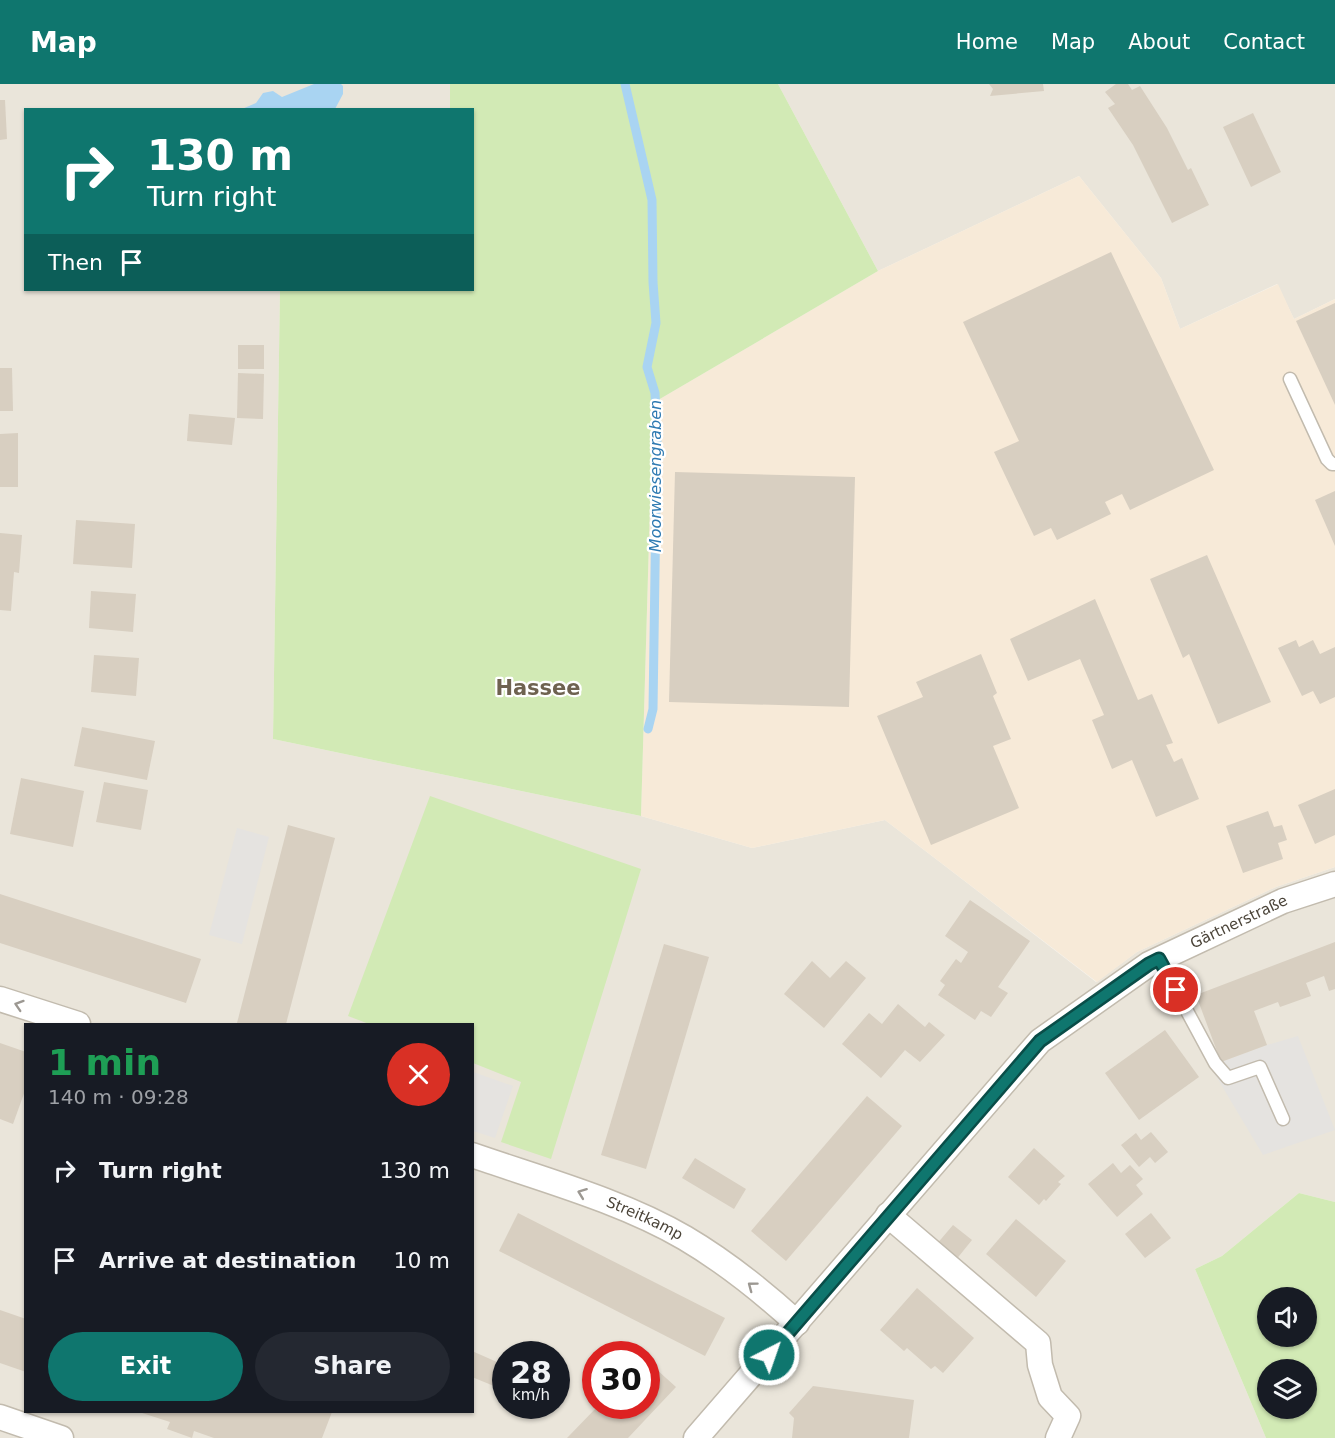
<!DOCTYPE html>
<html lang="en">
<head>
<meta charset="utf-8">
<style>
  body { margin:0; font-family:"DejaVu Sans",sans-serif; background:#242831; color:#f1f3f6; height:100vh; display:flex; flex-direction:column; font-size:22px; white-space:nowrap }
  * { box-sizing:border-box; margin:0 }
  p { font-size:20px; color:#9ea1a6 }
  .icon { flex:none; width:33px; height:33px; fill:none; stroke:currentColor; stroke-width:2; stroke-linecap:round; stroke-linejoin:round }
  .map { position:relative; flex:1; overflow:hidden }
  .sheet { position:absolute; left:24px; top:939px; width:450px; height:390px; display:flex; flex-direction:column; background:#171b24; border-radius:0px; box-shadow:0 2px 4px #0004 }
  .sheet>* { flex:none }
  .hud { position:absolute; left:24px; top:24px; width:450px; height:183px; border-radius:0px; box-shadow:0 2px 4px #0004; background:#0f766e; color:#fff; overflow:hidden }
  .fabs { position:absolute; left:1257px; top:1203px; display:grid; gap:12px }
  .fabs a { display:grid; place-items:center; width:60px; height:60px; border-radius:50%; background:#171b24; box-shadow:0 2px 4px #0004; font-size:30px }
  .speed { position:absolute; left:492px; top:1257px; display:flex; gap:12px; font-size:30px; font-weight:700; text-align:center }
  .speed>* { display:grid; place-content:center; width:78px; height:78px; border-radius:50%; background:#171b24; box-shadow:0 2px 4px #0004; line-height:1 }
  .speed small { font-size:15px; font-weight:400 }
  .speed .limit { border:9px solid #d22; background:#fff; color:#111 }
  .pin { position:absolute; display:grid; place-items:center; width:51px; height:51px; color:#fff; margin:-26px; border:3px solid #fff; border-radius:50%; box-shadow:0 2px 6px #0007 }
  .me { position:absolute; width:66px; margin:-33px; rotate:41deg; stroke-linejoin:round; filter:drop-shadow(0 0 4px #0008) }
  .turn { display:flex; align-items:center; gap:21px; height:126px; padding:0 24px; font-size:27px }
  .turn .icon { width:78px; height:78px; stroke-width:2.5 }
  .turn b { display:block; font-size:42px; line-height:51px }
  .then { display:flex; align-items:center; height:57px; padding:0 24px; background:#0003; gap:12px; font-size:22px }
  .round { display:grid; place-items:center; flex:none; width:63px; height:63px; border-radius:32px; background:#242831 }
  .headline { display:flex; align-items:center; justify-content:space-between; height:102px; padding:0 24px }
  h1 { font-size:36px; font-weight:600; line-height:45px; color:#1e9e55 }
  .action { display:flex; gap:12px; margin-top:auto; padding:12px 24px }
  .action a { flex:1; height:69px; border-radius:36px; background:#0f766e; color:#fff; font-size:24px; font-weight:600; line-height:69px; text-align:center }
  .action a+a { background:#242831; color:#f1f3f6 }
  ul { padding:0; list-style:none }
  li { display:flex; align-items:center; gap:18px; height:90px; padding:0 24px }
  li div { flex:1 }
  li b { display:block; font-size:22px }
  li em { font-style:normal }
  header { display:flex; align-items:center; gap:36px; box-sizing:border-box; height:84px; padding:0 30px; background:#0f766e; color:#fff }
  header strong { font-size:28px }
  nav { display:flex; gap:33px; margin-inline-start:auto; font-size:21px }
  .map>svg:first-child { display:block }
  .residential { fill:#eae5da; fill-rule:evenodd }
  .commercial { fill:#f7ead8 }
  .green { fill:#d2eab5; fill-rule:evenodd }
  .parking { fill:#e5e3e0 }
  .water { fill:#a9d4f2 }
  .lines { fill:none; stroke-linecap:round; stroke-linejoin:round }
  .stream { stroke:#a9d4f2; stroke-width:9 }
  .building { fill:#d8cfc1 }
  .lane-casing { stroke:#c2bbae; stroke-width:15 }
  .street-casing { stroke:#c2bbae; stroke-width:27 }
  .lane { stroke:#fff; stroke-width:12 }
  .street { stroke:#fff; stroke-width:24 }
  .oneway { stroke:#9c9892 }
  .route-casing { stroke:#0a4d48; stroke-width:15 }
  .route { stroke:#0f766e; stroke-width:10 }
  .labels { text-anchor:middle; stroke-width:4.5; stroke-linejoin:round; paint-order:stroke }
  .street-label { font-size:15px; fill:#4b4439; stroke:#fff }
  .water-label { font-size:16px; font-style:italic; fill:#2e7ab2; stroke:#fff }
  .district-label { font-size:21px; font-weight:bold; fill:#6e6250; stroke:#fff }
</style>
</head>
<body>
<header>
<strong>Map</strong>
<nav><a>Home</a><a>Map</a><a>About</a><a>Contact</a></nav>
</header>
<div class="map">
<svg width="1335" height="1354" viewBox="0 0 1335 1354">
  <rect width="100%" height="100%" fill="#f6f3ec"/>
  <!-- residential -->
  <g class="residential">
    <path d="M0 0H450V25L26 26V206H280L273 655 641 732 752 764 885 736 1096 898 1137 868 1276 803 1335 783V1118L1299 1109 1222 1172 1195 1185 1266 1354H0ZM26 940H472V1328H26ZM506 1270H556V1322H506ZM596 1270H646V1322H596Z"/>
    <path d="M778 0H1335V215L1294 235 1277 200 1180 245 1161 194 1079 92 878 187Z"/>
  </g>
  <!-- commercial -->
  <path class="commercial" d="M1079 92 1161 194 1180 245 1278 200 1294 235 1335 215V783L1276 803 1137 868 1097 898 885 736 752 764 641 732 653 319 878 187Z"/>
  <!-- green -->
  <g class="green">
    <path d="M450 0H778L878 187 653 319 641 732 273 655 280 206H472V26L450 25Z"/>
    <path d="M430 712 641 785 551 1075 501 1058 521 998 473 979 472 940H369L348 932Z"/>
    <path d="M1299 1109 1335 1118V1354H1266L1195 1185 1222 1172ZM1268 1214H1306V1252H1268ZM1268 1286H1306V1324H1268Z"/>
  </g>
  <!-- parking -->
  <g class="parking">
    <path d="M237 744 269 753 242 860 209 851Z"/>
    <path d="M1298 952 1335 1046 1263 1071 1210 982 1267 961Z"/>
    <path d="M473 988 513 1002 495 1054 473 1047Z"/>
  </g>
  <!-- water -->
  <path class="water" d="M314 0H341L343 2V10L335 25H242L256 19 263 9 273 7 282 13Z"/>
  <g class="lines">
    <!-- stream -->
    <path class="stream" d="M625 0 652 116 653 198 656 239 647 283 655 309 657 351 653 625 648 645"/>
  </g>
  <!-- building -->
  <g class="building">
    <path d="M989 0H1043L1044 7 990 12 993 5Z"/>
    <path d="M1116 0H1128L1132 6 1140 2 1167 44 1188 86 1191 84 1209 121 1172 139 1133 61 1108 24 1115 20 1105 8Z"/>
    <path d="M0 16H5L7 55 0 56Z"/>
    <path d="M1253 29 1281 88 1251 103 1223 43Z"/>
    <path d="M1111 168 1214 386 1130 426 1122 410 1105 418 1111 430 1057 456 1051 444 1034 452 994 368 1019 357 963 238Z"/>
    <path d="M1335 219V321L1296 237Z"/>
    <rect x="238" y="261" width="26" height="24"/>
    <path d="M0 284H12L13 327H0Z"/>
    <path d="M238 289 264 290 263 335 237 334Z"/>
    <path d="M189 330 235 334 232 361 187 357Z"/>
    <path d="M18 349V403H0V350Z"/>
    <path d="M675 388 855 393 849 623 669 618Z"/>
    <path d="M1335 407V462L1315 416Z"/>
    <path d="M76 436 135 440 132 484 73 480Z"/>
    <path d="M0 449 22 451 19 489 14 488 11 527 0 526Z"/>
    <path d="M1207 471 1271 618 1218 640 1189 570 1183 574 1150 495Z"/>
    <path d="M91 507 136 510 133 548 89 544Z"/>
    <path d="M1095 515 1138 616 1152 610 1173 659 1166 661 1174 678 1182 674 1199 715 1156 733 1132 676 1112 685 1092 636 1104 631 1080 575 1028 597 1010 555Z"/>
    <path d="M1296 556 1299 563 1313 556 1320 570 1335 563V613L1320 620 1313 607 1302 612 1278 564Z"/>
    <path d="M981 570 997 609 993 612 1011 655 993 662 1019 724 931 761 877 632 923 613 916 598Z"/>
    <path d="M94 571 139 574 136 612 91 608Z"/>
    <path d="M82 643 155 657 147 696 74 682Z"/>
    <path d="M21 694 84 707 73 763 10 750Z"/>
    <path d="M104 698 148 706 141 746 96 738Z"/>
    <path d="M1335 705V751L1315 760 1298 721Z"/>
    <path d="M1268 727 1274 743 1282 741 1287 756 1278 759 1283 775 1243 789 1226 742Z"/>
    <path d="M288 741 335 754 286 940H243L237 939Z"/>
    <path d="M0 810 201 875 186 919 0 859Z"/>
    <path d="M970 816 1030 857 998 903 1008 909 991 933 981 927 975 936 938 911 945 901 940 897 956 875 961 879 968 868 945 852Z"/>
    <path d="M1335 858V905L1329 907 1324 892 1306 899 1311 912 1280 923 1278 918 1254 927 1267 961 1221 978 1196 911Z"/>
    <path d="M664 860 709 873 646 1085 601 1071Z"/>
    <path d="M812 877 830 894 846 877 866 894 824 944 784 910Z"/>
    <path d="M898 920 925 943 929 938 945 951 920 978 905 966 881 994 842 960 869 929 882 940Z"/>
    <path d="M1165 946 1199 993 1139 1036 1105 989Z"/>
    <path d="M0 959 26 968V1004L13 1040 0 1035Z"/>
    <path d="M867 1012 902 1042 786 1177 751 1147Z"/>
    <path d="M1151 1048 1168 1068 1155 1079 1150 1073 1139 1083 1121 1061 1136 1049 1141 1056Z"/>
    <path d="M1034 1064 1065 1092 1058 1098 1061 1100 1046 1117 1044 1115 1039 1121 1008 1093Z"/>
    <path d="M695 1074 746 1105 734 1125 682 1094Z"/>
    <path d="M1113 1079 1121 1089 1130 1081 1143 1095 1136 1101 1143 1110 1117 1133 1088 1100Z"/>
    <path d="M518 1129 725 1234 705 1272 499 1167Z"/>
    <path d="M1151 1129 1171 1154 1145 1174 1125 1150Z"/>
    <path d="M1016 1135 1066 1177 1036 1213 986 1170Z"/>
    <path d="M953 1141 972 1156 955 1177 936 1161Z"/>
    <path d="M917 1204 974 1254 943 1289 935 1282 931 1285 907 1264 904 1267 880 1246Z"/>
    <path d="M0 1226 26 1235V1288L0 1279Z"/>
    <path d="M472 1267 506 1282V1307L472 1293Z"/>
    <path d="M646 1276 676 1303 628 1354H567L598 1322H646Z"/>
    <path d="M813 1302 914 1316 909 1354H792L794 1334 789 1329Z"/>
    <path d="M139 1328H332L322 1354H214L194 1347 192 1354 167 1345 170 1338Z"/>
  </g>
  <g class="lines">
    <!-- lane casing -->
    <g class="lane-casing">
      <g id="lane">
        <path d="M1290 295 1327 375 1332 380H1335"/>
        <path d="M1159 875 1215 979 1228 994 1260 983 1283 1035"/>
      </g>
    </g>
    <!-- street casing -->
    <g class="street-casing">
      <g id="street">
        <path d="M0 915 78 940"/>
        <path id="s1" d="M472 1071C541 1095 622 1117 685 1154 724 1177 763 1208 797 1239"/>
        <path d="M888 1131 1038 1259 1040 1281 1050 1313 1068 1332 1058 1354"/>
        <path d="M0 1333 61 1354"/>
        <path id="s2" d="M696 1354 1040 957 1149 880 1283 817 1335 800"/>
      </g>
    </g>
    <!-- lane -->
    <use href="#lane" class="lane"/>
    <!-- street -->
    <use href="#street" class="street"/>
  </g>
  <!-- one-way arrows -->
  <defs><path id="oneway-chevron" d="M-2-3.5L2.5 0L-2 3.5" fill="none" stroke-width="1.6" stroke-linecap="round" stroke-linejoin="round" transform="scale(1.5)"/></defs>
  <g class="oneway">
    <use href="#oneway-chevron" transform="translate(19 921) rotate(-162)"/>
    <use href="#oneway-chevron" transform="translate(582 1109) rotate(-159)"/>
    <use href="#oneway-chevron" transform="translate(752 1202) rotate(-143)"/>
  </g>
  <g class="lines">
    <!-- route casing -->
    <g class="route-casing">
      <path id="route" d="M769 1271 1040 957 1149 880 1159 875 1176 906"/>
    </g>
    <!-- route -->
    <use href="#route" class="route"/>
  </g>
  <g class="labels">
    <!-- street labels -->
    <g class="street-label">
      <text dy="5" stroke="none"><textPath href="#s2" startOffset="758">Gärtnerstraße</textPath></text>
      <text dy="5" stroke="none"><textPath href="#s1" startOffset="184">Streitkamp</textPath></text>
    </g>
    <!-- water labels -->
    <g class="water-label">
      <text transform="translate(655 392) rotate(-90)" y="6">Moorwiesengraben</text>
    </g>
    <!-- district labels -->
    <g class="district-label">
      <text x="538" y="611">Hassee</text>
    </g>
  </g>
</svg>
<div class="fabs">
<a><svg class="icon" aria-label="sound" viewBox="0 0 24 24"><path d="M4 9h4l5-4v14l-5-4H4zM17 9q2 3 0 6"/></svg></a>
<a><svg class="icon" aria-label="layers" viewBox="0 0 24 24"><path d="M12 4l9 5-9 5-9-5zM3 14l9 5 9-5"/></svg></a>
</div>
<div class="speed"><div>28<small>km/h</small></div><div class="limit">30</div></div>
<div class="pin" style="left:1176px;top:906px;background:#d93025"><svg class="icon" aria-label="arrive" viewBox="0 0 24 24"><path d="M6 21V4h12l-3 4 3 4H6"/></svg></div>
<svg class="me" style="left:769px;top:1271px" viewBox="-20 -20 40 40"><circle r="17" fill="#0f766e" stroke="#fff" stroke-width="3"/><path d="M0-11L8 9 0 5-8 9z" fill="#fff"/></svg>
<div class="hud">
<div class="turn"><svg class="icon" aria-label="right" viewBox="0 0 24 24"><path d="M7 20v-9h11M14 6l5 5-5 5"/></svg><div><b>130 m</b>Turn right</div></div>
<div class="then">Then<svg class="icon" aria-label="arrive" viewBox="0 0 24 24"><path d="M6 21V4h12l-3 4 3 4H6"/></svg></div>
</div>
<section class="sheet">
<div class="headline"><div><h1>1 min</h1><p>140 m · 09:28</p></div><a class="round" style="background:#d93025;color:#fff"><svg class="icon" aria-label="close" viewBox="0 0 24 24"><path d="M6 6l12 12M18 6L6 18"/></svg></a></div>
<ul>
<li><svg class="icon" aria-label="right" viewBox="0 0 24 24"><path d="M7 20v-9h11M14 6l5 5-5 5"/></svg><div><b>Turn right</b></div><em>130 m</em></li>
<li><svg class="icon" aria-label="arrive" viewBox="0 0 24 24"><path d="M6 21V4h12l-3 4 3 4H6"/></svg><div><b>Arrive at destination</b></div><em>10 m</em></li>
</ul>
<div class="action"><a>Exit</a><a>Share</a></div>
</section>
</div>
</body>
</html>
